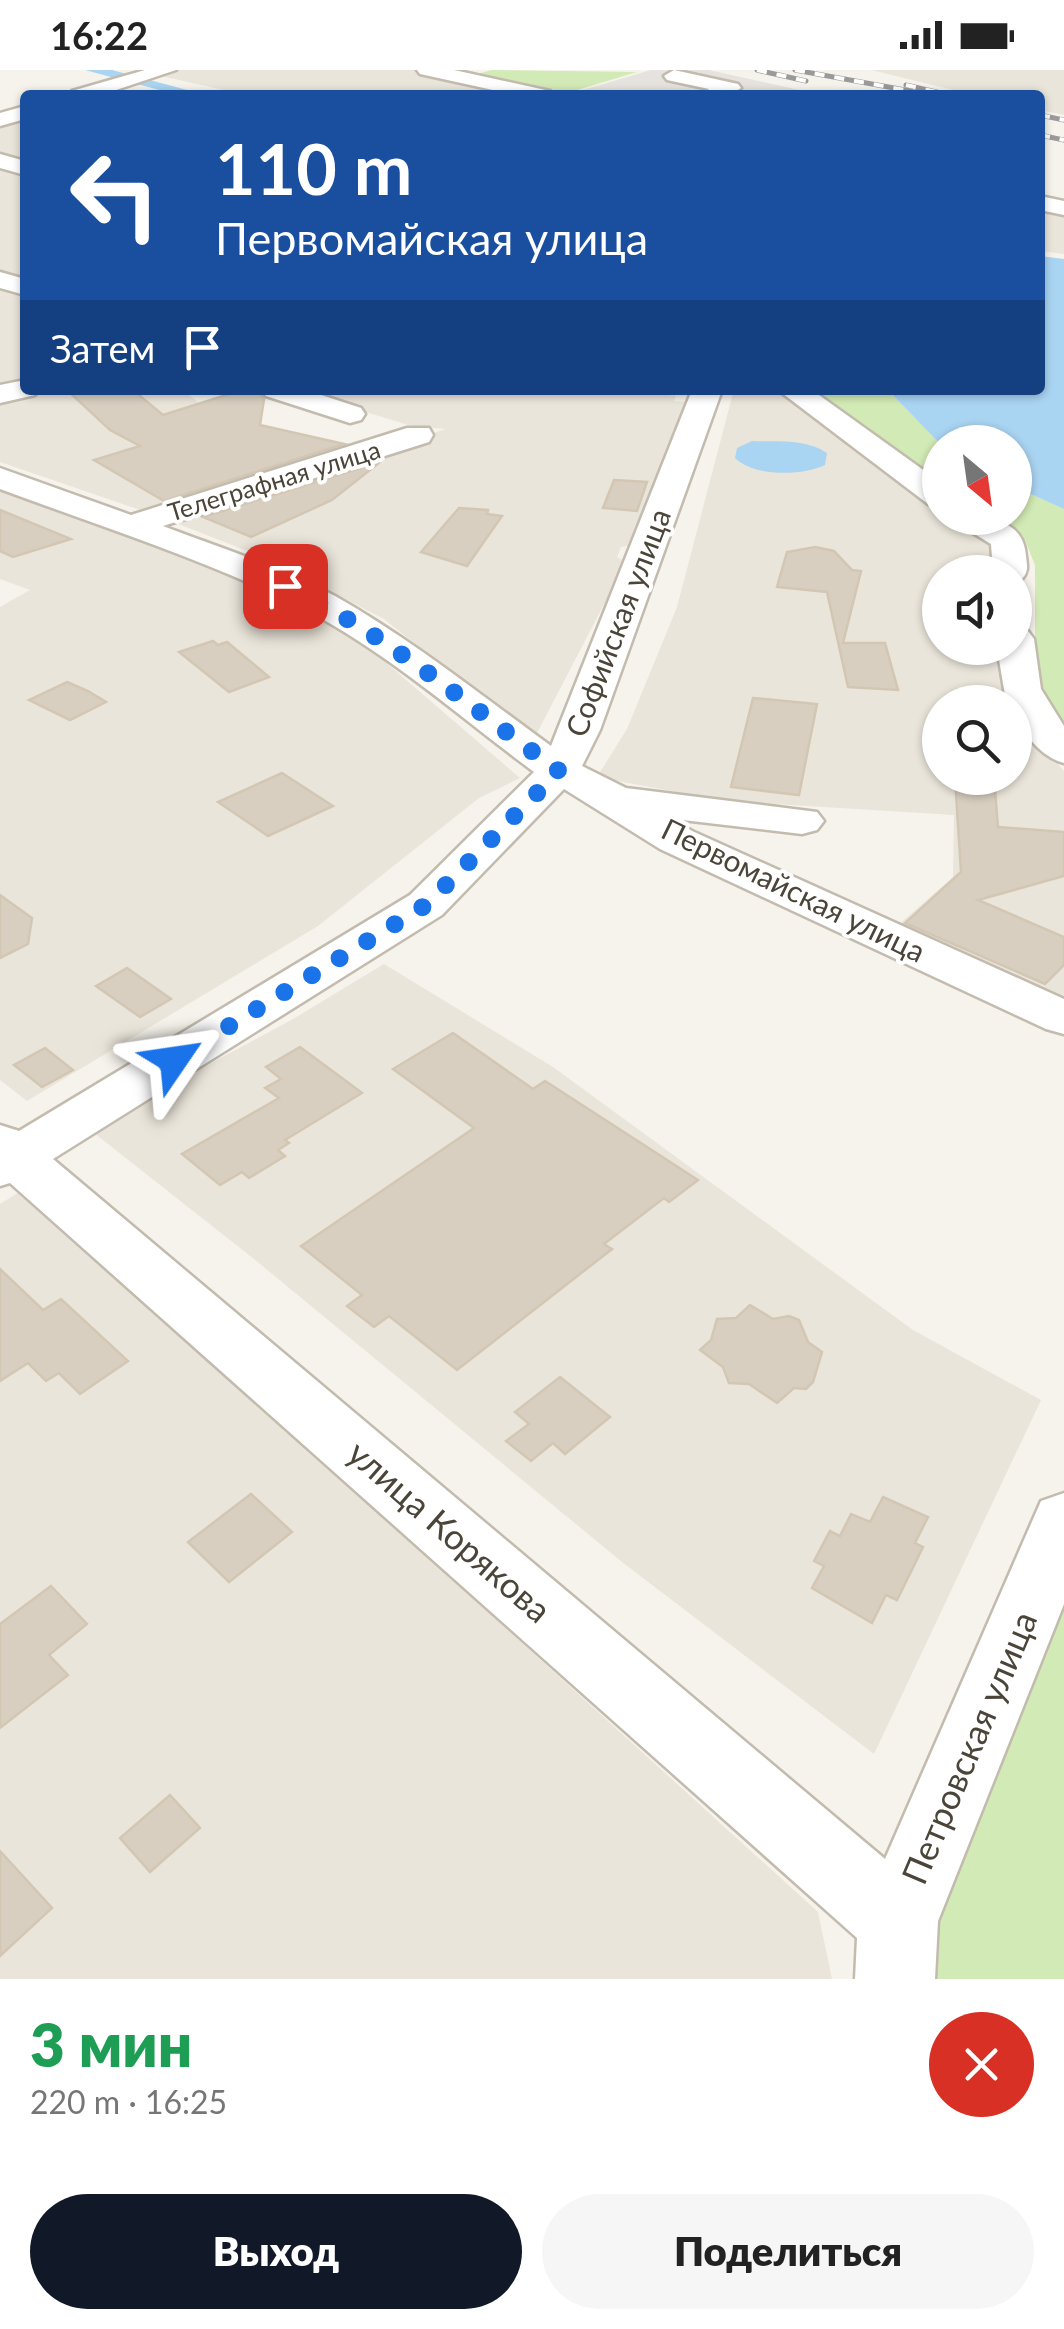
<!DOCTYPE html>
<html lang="ru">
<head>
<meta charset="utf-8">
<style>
  body { margin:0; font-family:Lato,sans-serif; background:#f6f6f6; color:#222; height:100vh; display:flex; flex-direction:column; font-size:38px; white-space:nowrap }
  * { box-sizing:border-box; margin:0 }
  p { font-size:32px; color:#767676 }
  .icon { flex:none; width:55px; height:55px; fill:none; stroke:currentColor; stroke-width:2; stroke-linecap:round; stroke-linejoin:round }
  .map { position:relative; height:1909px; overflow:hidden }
  .side { display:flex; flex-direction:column; background:#fff; flex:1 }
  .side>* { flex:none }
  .guide { position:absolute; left:20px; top:20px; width:1025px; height:305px; border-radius:10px; box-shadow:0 2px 8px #0004; background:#1a4fa0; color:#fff; overflow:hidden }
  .needle { width:65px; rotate:151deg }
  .controls { position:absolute; left:922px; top:355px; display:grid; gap:20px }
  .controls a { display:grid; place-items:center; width:110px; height:110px; border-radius:50%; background:#fff; box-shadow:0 2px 8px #0004; font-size:50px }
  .pin { position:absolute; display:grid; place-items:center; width:85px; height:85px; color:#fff; margin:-42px; border-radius:20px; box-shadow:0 5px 15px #0006 }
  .me { position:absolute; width:110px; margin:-55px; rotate:58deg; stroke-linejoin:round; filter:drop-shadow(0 0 8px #0008) }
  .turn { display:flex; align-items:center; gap:35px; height:210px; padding:0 30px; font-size:45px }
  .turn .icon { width:130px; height:130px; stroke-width:2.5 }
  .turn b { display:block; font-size:70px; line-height:85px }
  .then { display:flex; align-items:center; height:95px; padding:0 30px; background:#0003; gap:20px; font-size:38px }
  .round { display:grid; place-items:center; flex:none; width:105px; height:105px; border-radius:52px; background:#f6f6f6 }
  .summary { display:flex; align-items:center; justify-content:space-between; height:170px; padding:0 30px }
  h1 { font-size:60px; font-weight:800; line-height:75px; color:#1e9e55 }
  .button { display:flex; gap:20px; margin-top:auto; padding:20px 30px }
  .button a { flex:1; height:115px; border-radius:60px; background:#111827; color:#fff; font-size:40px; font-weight:800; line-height:115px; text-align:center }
  .button a+a { background:#f6f6f6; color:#222 }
  .status { display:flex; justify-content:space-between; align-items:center; height:70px; padding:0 50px; background:#fff; direction:ltr }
  .status svg { height:28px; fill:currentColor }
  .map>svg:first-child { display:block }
  .residential { fill:#eae5da }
  .industrial { fill:#e6e2dd }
  .green { fill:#d2eab5 }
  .water { fill:#a9d4f2 }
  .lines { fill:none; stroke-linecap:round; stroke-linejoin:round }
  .canal { fill:#a9d4f2; fill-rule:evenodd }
  .building { fill:#d8cfc1; stroke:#d3c7b4; stroke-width:2.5 }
  .minor-casing { stroke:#c2bbae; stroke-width:5 }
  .minor { fill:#fff; fill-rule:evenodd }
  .rail-casing { stroke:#9a9a9a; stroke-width:5 }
  .rail { stroke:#fff; stroke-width:4; stroke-dasharray:10; stroke-linecap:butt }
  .route { stroke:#1a73e8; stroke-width:18; stroke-dasharray:0 32.4 }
  .labels { text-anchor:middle; stroke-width:8; stroke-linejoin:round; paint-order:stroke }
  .far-street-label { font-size:25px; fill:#4b4439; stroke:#fff }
  .street-label { font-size:30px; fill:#4b4439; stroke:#fff }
  .near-street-label { font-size:35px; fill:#4b4439; stroke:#fff }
</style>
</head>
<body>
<div class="status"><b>16:22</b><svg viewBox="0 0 49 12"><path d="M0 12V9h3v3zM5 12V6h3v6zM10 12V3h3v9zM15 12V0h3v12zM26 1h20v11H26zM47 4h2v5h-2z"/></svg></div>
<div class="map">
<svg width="1064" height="1909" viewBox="0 0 1064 1909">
  <rect width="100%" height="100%" fill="#f6f3ec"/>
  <!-- residential -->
  <g class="residential">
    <path d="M159 0H416L530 25H246L161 6 166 3Z"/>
    <path d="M871 0H1064V45L1040 40V25H974Z"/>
    <path d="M25 47V92L0 86V55Z"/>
    <path d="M0 95 25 102V312L0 317Z"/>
    <path d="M1040 139 1064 141V184L1040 181Z"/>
    <path d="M63 320H183L210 342 204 345 303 396 149 443 0 392V333Z"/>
    <path d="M292 320H630L676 326 674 331 685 332 674 373 633 475 621 477 617 487 626 492 536 665 525 662 384 549 270 490 166 449 446 359 412 356Z"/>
    <path d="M776 320 913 423 940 438V448H956L988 466 995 502H940V578H1000L1005 632H940V708H1015V645L1064 701V931L897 856 953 807 954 745 723 731 597 707 627 659 677 537 733 323Z"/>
    <path d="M0 418 239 506 362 572 520 708 479 728 318 856 27 1031 0 1010V537L30 520 0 509Z"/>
    <path d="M384 894 553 997 913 1260 1041 1330 874 1684 622 1492 254 1189 89 1059 293 949Z"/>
    <path d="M29 1116 467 1523 818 1842 832 1909H0V1134Z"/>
  </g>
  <!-- industrial -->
  <path class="industrial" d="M651 0H709L813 23 566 25Z"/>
  <!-- green -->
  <g class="green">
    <path d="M492 0 637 2 564 24 477 4Z"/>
    <path d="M807 320H888L940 374V416Z"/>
    <path d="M1015 417 1064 439V667L1035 621V495L1025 470 990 448H1015Z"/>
    <path d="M1064 1507V1909H936L928 1854Z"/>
  </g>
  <!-- water -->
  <g class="water">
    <path d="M1040 186 1064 189V439L1015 417V372L940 374 888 320H1040Z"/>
    <path d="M752 371C777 372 805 368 827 383L825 395C802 406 754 407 735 388L737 378Z"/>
  </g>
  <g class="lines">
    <!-- canal -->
    <path class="canal" d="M85 0H112L206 25H178Z"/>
  </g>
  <!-- building -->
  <g class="building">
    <path d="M67 320H113L118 324 134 321 163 345 242 320H257L264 329 260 355 344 374 164 431 94 390 140 376 110 360Z"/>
    <path d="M380 392 332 430 251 467 203 447Z"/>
    <path d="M614 410 647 412 637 441 603 438Z"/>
    <path d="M459 438 488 440 487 444 502 446 467 496 421 482Z"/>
    <path d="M0 440 71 469 13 487 0 481Z"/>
    <path d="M815 477 834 481 852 500 861 501 843 573H885L898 620 848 617 827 522 777 517 787 482Z"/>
    <path d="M213 571 218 575 227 572 269 607 229 622 179 582Z"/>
    <path d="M67 612 88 621 106 632 70 650 29 630Z"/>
    <path d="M753 628 817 634 799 725 731 717Z"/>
    <path d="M282 703 333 736 268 766 218 732Z"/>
    <path d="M955 708H994L998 757 1064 762V806L978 830 1064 867V895L1045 914 905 853 961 802Z"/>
    <path d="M0 825 32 848 28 874 0 888Z"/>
    <path d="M127 898 171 929 140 947 96 916Z"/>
    <path d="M453 963 533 1019 545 1011 698 1110 669 1132 664 1128 604 1174 612 1179 457 1300 389 1246 374 1257 347 1236 362 1225 301 1176 474 1058 393 999Z"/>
    <path d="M300 977 362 1023 285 1070 289 1073 278 1080 285 1086 249 1108 242 1102 220 1115 182 1084 279 1028 265 1018 281 1009 266 997Z"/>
    <path d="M45 978 73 1000 42 1017 14 995Z"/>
    <path d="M0 1199 43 1240 61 1229 128 1291 80 1324 59 1303 46 1311 28 1293 0 1311Z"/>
    <path d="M750 1235 773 1249 789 1246 799 1250 808 1272 822 1282 813 1312 806 1319 794 1318 777 1333 749 1314 729 1313 723 1297 700 1280 711 1270 717 1249 736 1248Z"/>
    <path d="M560 1307 610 1347 565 1384 553 1373 531 1391 506 1371 529 1354 515 1342Z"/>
    <path d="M251 1424 292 1462 229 1512 188 1472Z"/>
    <path d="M883 1427 928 1447 915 1473 923 1477 897 1530 886 1525 872 1553 812 1518 824 1496 814 1491 830 1461 840 1466 851 1444 870 1452Z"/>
    <path d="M51 1516 87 1554 49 1585 68 1605 0 1658V1554Z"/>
    <path d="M170 1725 200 1758 150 1802 120 1768Z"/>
    <path d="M0 1781 52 1838 0 1886Z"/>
  </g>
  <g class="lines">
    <!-- minor casing -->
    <g class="minor-casing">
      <g id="minor">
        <path d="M145 0H176L101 25H69L72 21Z"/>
        <path d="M417 0H454L550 21 553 25H516L420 4Z"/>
        <path d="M674 0 738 14 741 18 730 25H701L709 19 667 10 664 6Z"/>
        <path d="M25 36V49L0 56V43Z"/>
        <path d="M0 84 25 91V105L0 98Z"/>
        <path d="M1040 126 1064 131V145L1040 140Z"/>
        <path d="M0 202 25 209V225L0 218Z"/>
        <path d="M25 310V320H39L35 325 0 333V315Z"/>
        <path d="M261 320H306L361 338 365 344 361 350 350 353 266 326Z"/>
        <path d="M692 320H722L600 660 582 696 626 718 817 742 824 751 817 760 802 764 674 749 692 761 1064 929V964L1046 959 660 779 564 719 442 845 53 1089 885 1789 1041 1431 1064 1423V1534L938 1851 935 1909H855L857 1868 10 1113 0 1116V1055L19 1061 410 825 534 702C460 647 387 582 304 539 208 490 102 457 0 419V398L131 445 407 358H429L433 365 429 372 163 456C221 478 281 497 335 526 411 569 481 625 551 676Z"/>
        <path d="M778 320H812L940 412V437L928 434Z"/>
        <path d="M956 448C987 448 1023 447 1026 486 1027 496 1029 501 1022 509L1015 511V502H993L991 474 960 455Z"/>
        <path d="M1015 558 1028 561 1034 569 1041 619 1064 656V693C1040 687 1015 657 1015 632L1006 631 997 578H1015Z"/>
      </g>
    </g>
    <!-- minor -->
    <use href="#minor" class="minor"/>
    <!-- rail casing -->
    <g class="rail-casing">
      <g id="rail">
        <path d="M757 0 806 11"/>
        <path d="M795 0 916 22"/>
        <path d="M906 15 949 25"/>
        <path d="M1040 45 1064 50"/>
        <path d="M1040 65 1064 70"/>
      </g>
    </g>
    <!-- rail -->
    <use href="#rail" class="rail"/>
  </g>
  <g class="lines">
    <!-- route -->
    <path class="route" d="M174 990 426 835 559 701C470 637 385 562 285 516"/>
  </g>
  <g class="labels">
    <!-- far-street labels -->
    <g class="far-street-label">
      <text transform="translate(274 411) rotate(-17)" y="9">Телеграфная улица</text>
    </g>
    <!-- street labels -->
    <g class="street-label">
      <text transform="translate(619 553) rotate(-69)" y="10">Софийская улица</text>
      <text transform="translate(793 821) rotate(26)" y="10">Первомайская улица</text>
    </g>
    <!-- near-street labels -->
    <g class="near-street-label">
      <text transform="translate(449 1462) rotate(41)" y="12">улица Корякова</text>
      <text transform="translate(970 1678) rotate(-67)" y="12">Петровская улица</text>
    </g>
  </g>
</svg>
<div class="controls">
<a><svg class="needle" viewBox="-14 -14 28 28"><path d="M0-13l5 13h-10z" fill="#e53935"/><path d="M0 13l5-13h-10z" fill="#767676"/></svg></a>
<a><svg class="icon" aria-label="sound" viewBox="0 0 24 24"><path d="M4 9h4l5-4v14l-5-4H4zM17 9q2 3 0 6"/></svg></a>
<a><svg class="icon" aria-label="search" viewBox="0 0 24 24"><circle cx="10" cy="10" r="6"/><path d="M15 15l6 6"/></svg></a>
</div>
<div class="pin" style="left:285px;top:516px;background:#d93025"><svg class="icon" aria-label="arrive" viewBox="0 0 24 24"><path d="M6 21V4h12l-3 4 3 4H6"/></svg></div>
<svg class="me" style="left:174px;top:990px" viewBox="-20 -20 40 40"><path d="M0-17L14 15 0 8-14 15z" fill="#1a73e8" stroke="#fff" stroke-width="4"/></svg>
<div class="guide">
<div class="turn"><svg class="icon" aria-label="left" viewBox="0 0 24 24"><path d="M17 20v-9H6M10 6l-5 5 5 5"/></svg><div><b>110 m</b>Первомайская улица</div></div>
<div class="then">Затем<svg class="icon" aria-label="arrive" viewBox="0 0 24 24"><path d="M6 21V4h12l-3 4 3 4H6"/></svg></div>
</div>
</div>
<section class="side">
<div class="summary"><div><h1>3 мин</h1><p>220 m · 16:25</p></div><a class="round" style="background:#d93025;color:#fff"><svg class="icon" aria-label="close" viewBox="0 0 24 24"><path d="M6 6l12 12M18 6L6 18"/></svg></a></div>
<div class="button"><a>Выход</a><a>Поделиться</a></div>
</section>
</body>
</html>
